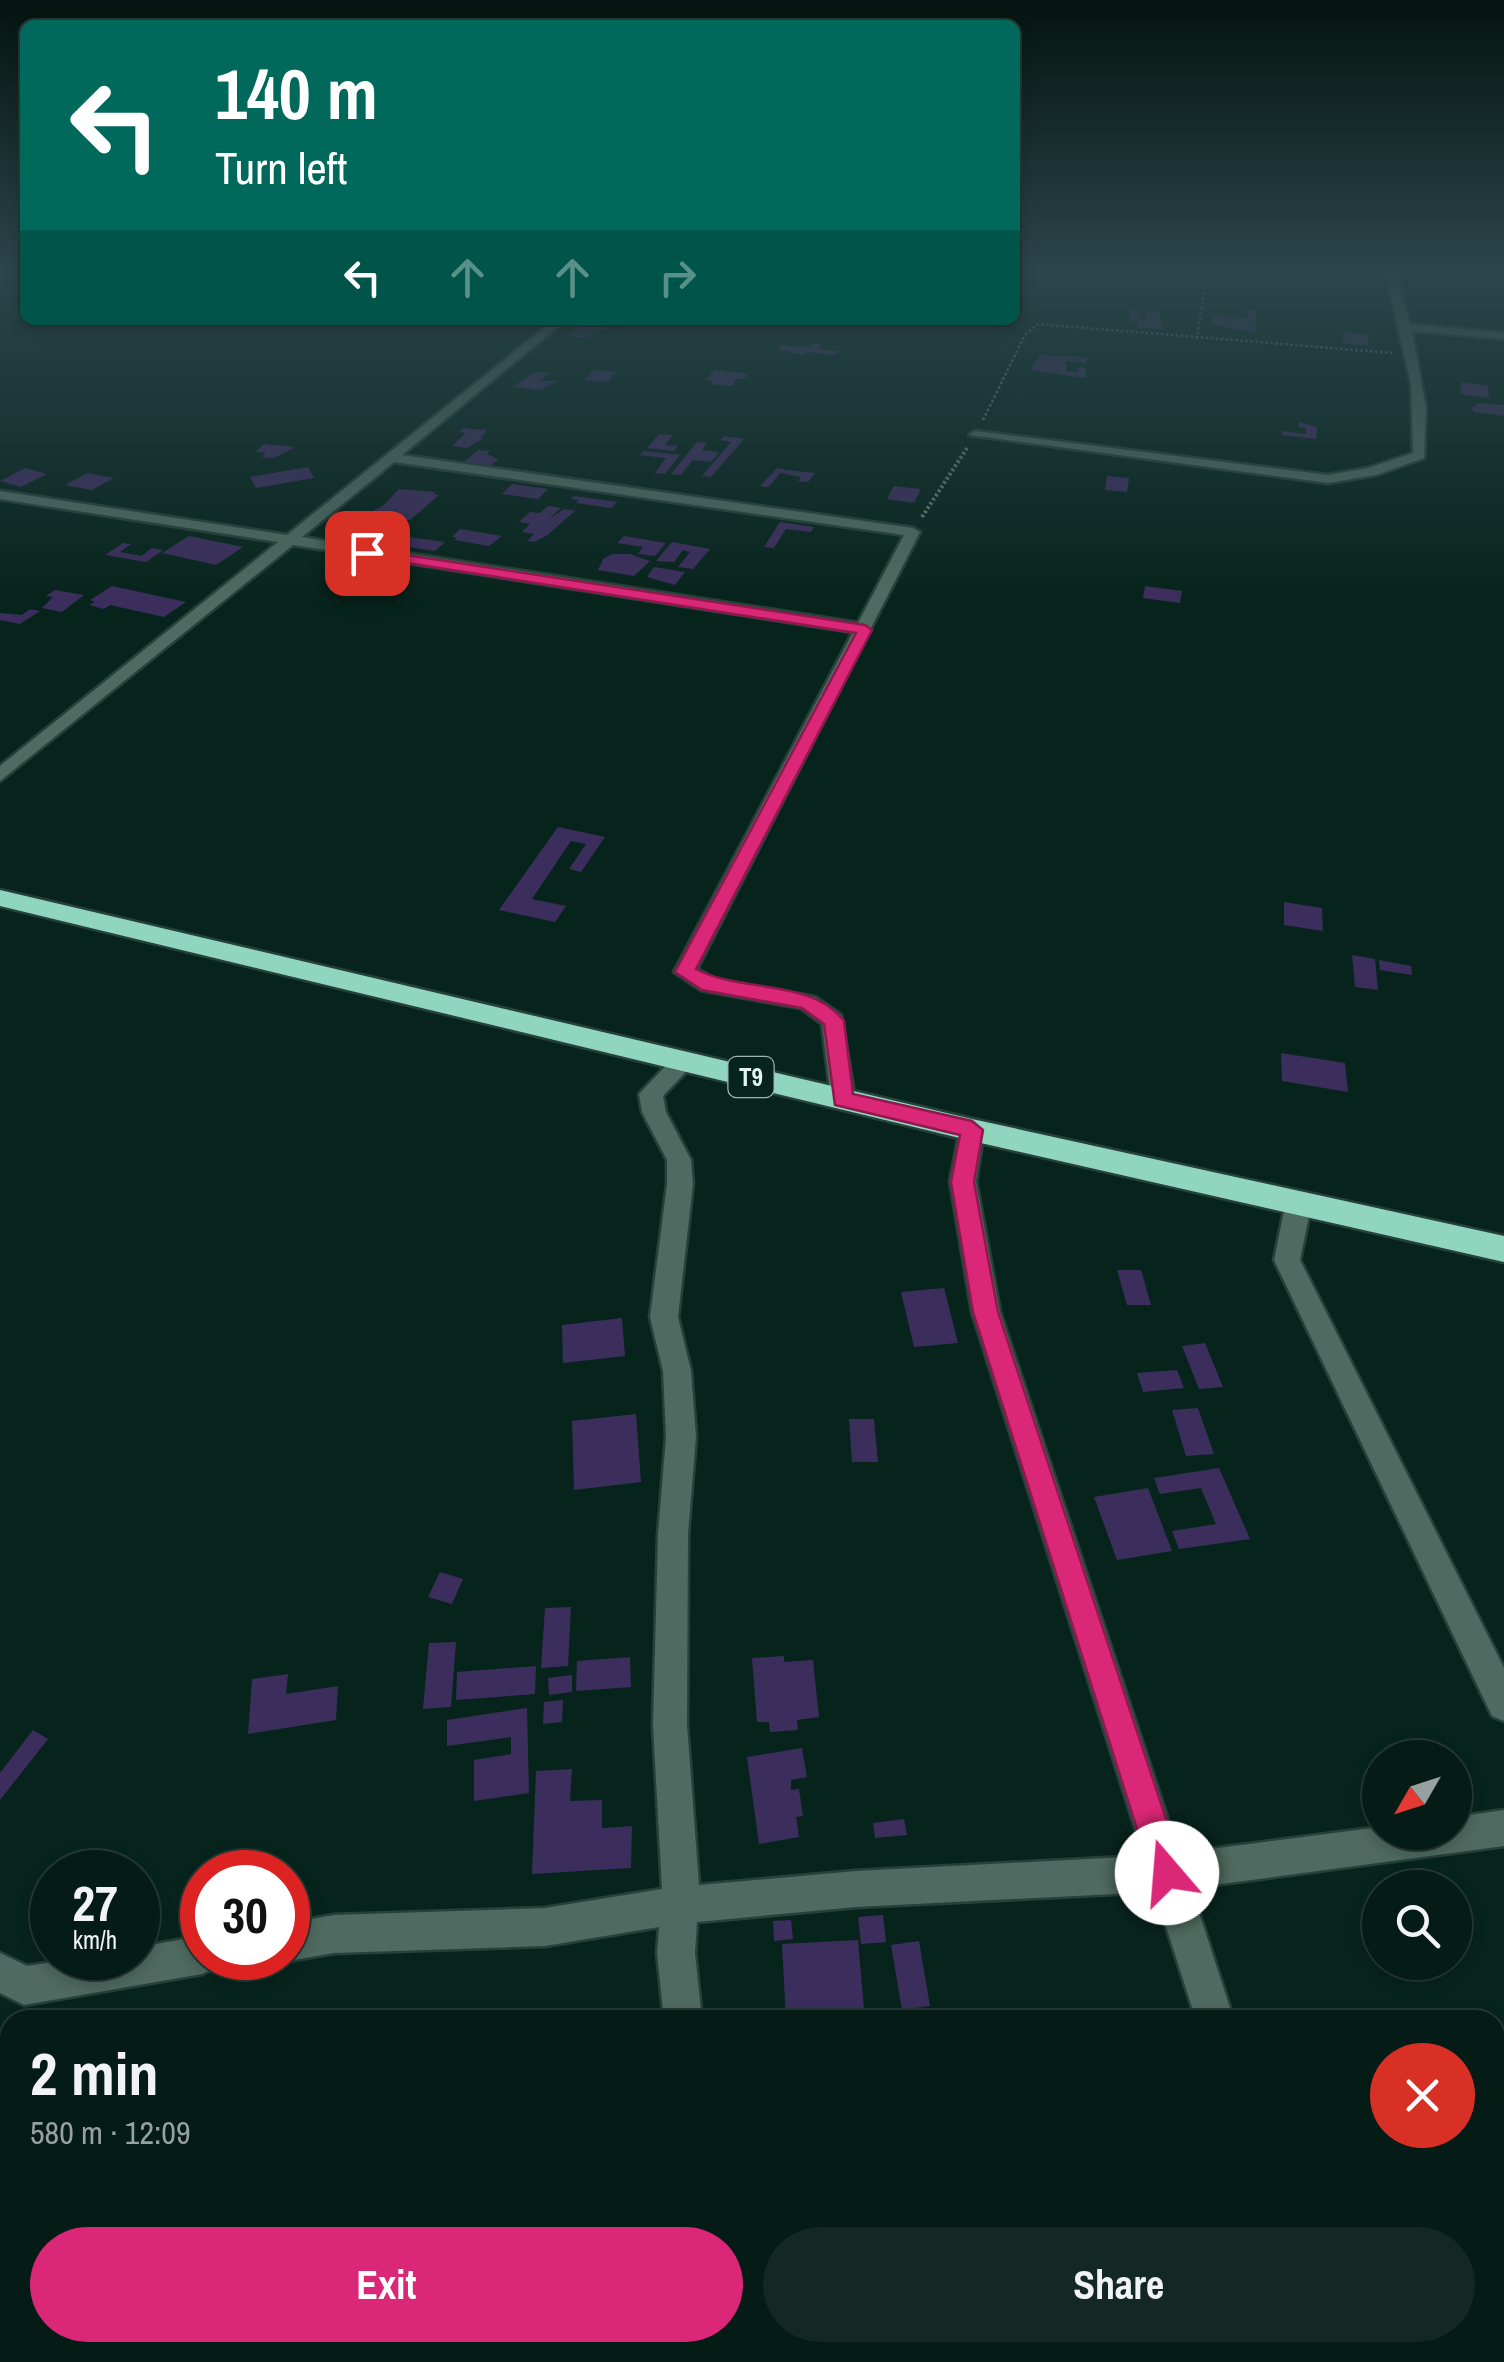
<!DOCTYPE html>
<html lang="en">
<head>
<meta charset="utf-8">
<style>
  body { margin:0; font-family:"Archivo Narrow",sans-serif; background:#132822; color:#f1f3f6; height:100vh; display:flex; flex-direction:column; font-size:38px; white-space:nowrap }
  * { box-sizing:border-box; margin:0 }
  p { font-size:32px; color:#97a1a0 }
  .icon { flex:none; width:55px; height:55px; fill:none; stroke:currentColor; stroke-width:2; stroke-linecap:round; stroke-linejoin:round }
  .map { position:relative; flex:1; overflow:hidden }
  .panel { position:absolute; left:0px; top:2010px; width:1505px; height:352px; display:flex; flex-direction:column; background:#051b15; border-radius:30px 30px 0 0; box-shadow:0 5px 15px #0003,0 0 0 2px #263934 }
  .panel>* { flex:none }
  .guide { position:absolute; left:20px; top:20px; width:1000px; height:305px; border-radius:15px; box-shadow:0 5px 15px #0003,0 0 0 2px #263934; background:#00695c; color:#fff; overflow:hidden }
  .needle { width:65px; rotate:231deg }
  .buttons { position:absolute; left:1362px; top:1740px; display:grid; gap:20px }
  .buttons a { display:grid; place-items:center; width:110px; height:110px; border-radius:50%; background:#051b15; box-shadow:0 5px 15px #0003,0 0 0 2px #263934; font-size:50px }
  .speed { position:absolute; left:30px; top:1850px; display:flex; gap:20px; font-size:50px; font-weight:700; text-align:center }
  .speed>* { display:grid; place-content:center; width:130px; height:130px; border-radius:50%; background:#051b15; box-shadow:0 5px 15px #0003,0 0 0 2px #263934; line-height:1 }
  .speed small { font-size:25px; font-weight:400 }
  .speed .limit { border:15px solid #d22; background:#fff; color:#111 }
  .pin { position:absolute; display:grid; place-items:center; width:85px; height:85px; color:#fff; margin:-42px; border-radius:20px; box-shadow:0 5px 15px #0006 }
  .me { position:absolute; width:110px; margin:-55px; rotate:342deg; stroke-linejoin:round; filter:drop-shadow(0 0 8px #0008) }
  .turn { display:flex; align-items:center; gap:35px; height:210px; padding:0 30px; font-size:45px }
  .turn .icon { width:130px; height:130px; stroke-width:2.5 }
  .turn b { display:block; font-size:70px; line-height:85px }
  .lanes { display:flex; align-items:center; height:95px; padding:0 30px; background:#0003; justify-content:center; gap:50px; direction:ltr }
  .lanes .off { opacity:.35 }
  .round { display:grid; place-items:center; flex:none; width:105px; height:105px; border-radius:52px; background:#132822 }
  .headline { display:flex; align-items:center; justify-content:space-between; height:170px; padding:0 30px }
  h1 { font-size:60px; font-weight:700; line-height:75px }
  .cta { display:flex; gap:20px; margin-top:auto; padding:20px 30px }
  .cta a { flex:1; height:115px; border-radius:60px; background:#db2777; color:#fff; font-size:40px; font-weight:700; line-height:115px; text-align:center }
  .cta a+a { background:#132822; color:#f1f3f6 }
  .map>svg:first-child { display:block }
  .building { fill:#3c2e5c }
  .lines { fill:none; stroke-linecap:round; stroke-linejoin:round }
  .minor-casing { stroke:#264139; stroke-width:5 }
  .highway-casing { stroke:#264139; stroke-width:5 }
  .path-far1 { stroke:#627972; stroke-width:2.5; stroke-dasharray:2.5 2.5; stroke-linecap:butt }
  .path { stroke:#627972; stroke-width:4; stroke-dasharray:2.5 2.5; stroke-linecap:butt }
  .minor { fill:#4f6a60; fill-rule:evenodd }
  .highway { fill:#90d6be; fill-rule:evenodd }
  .route { fill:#db2777; stroke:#8e194d; stroke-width:2.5 }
  .labels { text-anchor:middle; stroke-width:8; stroke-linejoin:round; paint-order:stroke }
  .shield { fill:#07241c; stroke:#a1b5ae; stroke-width:2.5 }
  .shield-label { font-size:25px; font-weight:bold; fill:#e3f3ed }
</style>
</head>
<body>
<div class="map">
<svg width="1504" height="2362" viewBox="0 0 1504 2362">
  <rect width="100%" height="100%" fill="#07241c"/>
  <!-- building -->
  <g class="building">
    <path d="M1130 309 1140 310 1139 319H1146V311L1159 312 1163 329 1137 327 1138 322 1129 321Z"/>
    <path d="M1247 309 1256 310 1255 333 1212 324 1213 315 1247 318Z"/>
    <path d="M581 325 613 329 596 331 588 338 568 336Z"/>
    <path d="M1344 332 1369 335 1368 346 1343 343Z"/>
    <path d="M813 343 822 344 818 349 838 351 835 355 806 352 803 355 778 349 781 345 809 348Z"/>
    <path d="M1041 355 1087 357 1086 363 1066 361V371L1078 373 1079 367 1086 368 1085 378 1030 370Z"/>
    <path d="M595 370 617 372 607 382 584 380Z"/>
    <path d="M715 370 742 373 748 374 744 379H736L733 386 710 384 713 381 705 380Z"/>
    <path d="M536 372 550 373 538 381H557L541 390 512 387Z"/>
    <path d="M1462 382 1488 386 1489 398 1465 395 1460 392Z"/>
    <path d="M1476 403 1504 405V416L1473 412 1472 406 1477 407Z"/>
    <path d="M1299 422 1317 427 1316 439 1282 435V431L1306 434V428L1299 427Z"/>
    <path d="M463 428 487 430 480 438H484L467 448 452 446 466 433 459 432Z"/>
    <path d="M659 434 673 435 665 445 678 446 674 451 647 448Z"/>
    <path d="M724 436 744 439 711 477 702 476 731 442 720 440Z"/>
    <path d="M697 442 707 443 702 450 719 452 711 462 693 460 681 475 671 474Z"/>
    <path d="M264 444 295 447 274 458 262 457 266 453 255 452Z"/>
    <path d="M478 450 490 451 487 454 498 459 491 466 461 464Z"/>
    <path d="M644 451 680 455 665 474 655 473 666 458 640 455Z"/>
    <path d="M308 467 314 478 256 488 250 477Z"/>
    <path d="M25 468 47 474 21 487 0 481Z"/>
    <path d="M777 468 788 470 815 473 808 482 798 481 801 477 780 473 769 487 760 486Z"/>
    <path d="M87 473 114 478 92 490 65 485Z"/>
    <path d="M1107 476 1129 478 1127 492 1105 490Z"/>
    <path d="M512 484 548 489 538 499 502 494Z"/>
    <path d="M894 486 921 489 914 503 887 499Z"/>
    <path d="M399 489 436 492 433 494 439 495 410 520 385 519 388 516 369 513 384 505Z"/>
    <path d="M574 496 582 497 617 502 611 508 576 503 579 500 570 499Z"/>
    <path d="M548 506 561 508 548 520 564 509 575 511 546 536 534 542 527 541 534 534 522 532 530 524 519 522 530 512 540 513Z"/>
    <path d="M780 522 814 527 811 532 786 529 774 548 764 547Z"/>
    <path d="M460 529 502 536 489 546 454 540 457 538 452 537Z"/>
    <path d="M189 536 243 547 216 565 162 553Z"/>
    <path d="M624 536 666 543 655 556 638 554 643 547 617 543Z"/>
    <path d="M410 537 445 542 435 551 400 546Z"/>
    <path d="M672 542 710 549 693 569 678 567 690 552 683 550 674 562 656 561Z"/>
    <path d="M123 543 131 544 120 552 141 556 152 548 163 550 146 562 105 555Z"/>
    <path d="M612 554H630L650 561 634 576 598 570 603 559Z"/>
    <path d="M654 567 685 572 675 585 647 577Z"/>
    <path d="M112 586 186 602 164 617 110 605 104 609 89 605 95 602 90 600Z"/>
    <path d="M1145 586 1182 591 1180 603 1143 598Z"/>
    <path d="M55 590 84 595 62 612 42 608 53 597 46 596Z"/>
    <path d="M30 609 40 611 20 624 0 620V613L22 615Z"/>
    <path d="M558 827 605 837 581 872 569 869 586 844 571 841 532 899 566 906 555 922 499 910Z"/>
    <path d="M1284 902 1322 908 1323 931 1284 925Z"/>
    <path d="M1352 955 1375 959 1378 990 1355 987Z"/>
    <path d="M1379 960 1411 966 1412 975 1380 970Z"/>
    <path d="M1281 1053 1345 1063 1348 1092 1282 1081Z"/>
    <path d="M1117 1270H1141L1151 1305H1127Z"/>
    <path d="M944 1288 958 1343 914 1347 901 1292Z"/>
    <path d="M622 1318 625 1356 563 1363 562 1325Z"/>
    <path d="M1205 1343 1223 1387 1199 1389 1182 1346Z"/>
    <path d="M1177 1370 1184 1388 1143 1392 1137 1373Z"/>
    <path d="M1198 1408 1214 1454 1186 1456 1172 1410Z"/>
    <path d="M636 1414 641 1482 574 1490 572 1421Z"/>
    <path d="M849 1419H874L878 1462H852Z"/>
    <path d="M1219 1468 1250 1539 1179 1549 1172 1531 1216 1524 1201 1488 1160 1494 1154 1478Z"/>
    <path d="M1148 1488 1172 1551 1117 1560 1094 1497Z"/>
    <path d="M440 1572 463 1579 452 1604 428 1597Z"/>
    <path d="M571 1607 568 1666 541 1668 545 1608Z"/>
    <path d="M456 1642 451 1707 423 1709 429 1643Z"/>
    <path d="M784 1656V1662L813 1660 819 1717 797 1720 798 1730 770 1732 769 1722H757L752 1658Z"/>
    <path d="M630 1657 631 1687 576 1691 577 1661Z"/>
    <path d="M536 1666 535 1694 456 1700 457 1672Z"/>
    <path d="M288 1674 286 1694 338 1686 336 1720 248 1734 252 1679Z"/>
    <path d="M572 1675V1692L549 1695 548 1678Z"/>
    <path d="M563 1700 562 1722 543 1724 544 1702Z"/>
    <path d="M527 1708 529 1793 474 1801V1760L511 1754V1737L447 1746V1720Z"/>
    <path d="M33 1730 48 1739 0 1800V1773Z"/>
    <path d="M802 1748 807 1777 791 1780V1790L799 1789 803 1816 796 1817 799 1837 759 1844 747 1757Z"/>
    <path d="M572 1769 570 1801 602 1800V1828L632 1826 631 1868 532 1874 536 1771Z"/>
    <path d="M904 1819 907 1835 875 1838 873 1823Z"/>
    <path d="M883 1915 886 1942 861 1944 858 1917Z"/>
    <path d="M791 1920 793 1939 774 1941 773 1921Z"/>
    <path d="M858 1940 865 2020H786L782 1944Z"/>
    <path d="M919 1941 930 2006 902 2010 891 1945Z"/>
  </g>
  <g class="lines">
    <!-- minor casing -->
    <g class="minor-casing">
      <g id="minor">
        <path d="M1384 267H1394L1410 324 1504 333V339L1412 331 1426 408 1424 458 1376 475 1328 483 969 435 975 431 1328 475 1368 468 1413 453 1411 384Z"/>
        <path d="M554 320H566L402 455 913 528 920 532 697 969 714 979 815 997 841 1015 855 1099 851 1105 843 1108 831 1099 822 1024 801 1008 701 990 674 972 853 632 293 545 0 781V766L278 542 0 499V491L287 535ZM394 462 904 535 858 623 302 537Z"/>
        <path d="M684 1053 696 1061 663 1096 666 1112 691 1160 693 1184 678 1317 691 1371 696 1437 688 1534 687 1725 699 1885 856 1871 1144 1856 972 1312 950 1181 960 1130 963 1124H981L984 1130 976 1181 1000 1312 1179 1853 1380 1827V1832H1455V1817L1504 1810V1846L1191 1888 1234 2020H1196L1155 1892 856 1907 697 1922 695 1953 702 2020H664L657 1953 659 1927 545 1946 334 1953 288 1961 280 1958H288V1923L334 1915 545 1908 662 1889 653 1725 658 1534 666 1437 663 1371 650 1317 667 1184V1160L642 1112 639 1094 676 1055Z"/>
        <path d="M1298 1196 1307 1199 1311 1206 1300 1260 1504 1668V1721L1492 1716 1274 1260 1285 1206 1289 1199Z"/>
        <path d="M202 1936V1958H220L215 1968 202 1974 24 2005 0 1993V1953L27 1966 79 1958H138V1947Z"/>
        <rect x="641" y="2352" width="44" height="10"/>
        <path d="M1300 2352H1344L1347 2362H1303Z"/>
      </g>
    </g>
    <!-- highway casing -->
    <g class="highway-casing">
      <path id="highway" d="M0 890 972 1119 1504 1236V1262L972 1141 0 906Z"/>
    </g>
    <!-- path-far1 -->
    <g class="path-far1">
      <path d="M1197 339 1206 279"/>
      <path d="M983 420 1025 335 1038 324 1392 353"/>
    </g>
    <!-- path -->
    <path class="path" d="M922 517 967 448"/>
    <!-- minor -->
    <use href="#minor" class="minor"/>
    <!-- highway -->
    <use href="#highway" class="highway"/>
  </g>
  <!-- sky -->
  <linearGradient id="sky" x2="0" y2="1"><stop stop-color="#04140f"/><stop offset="0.45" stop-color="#2b454b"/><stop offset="1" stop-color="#2b454b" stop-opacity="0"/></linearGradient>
  <rect width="1504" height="598" fill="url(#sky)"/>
  <!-- route -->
  <path class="route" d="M367 549 865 625 872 630 696 969C740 993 811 978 844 1021L853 1094 972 1121 983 1130 974 1182 998 1312 1184 1873 1179 1884 1167 1889 1156 1884 1151 1873 973 1312 951 1182 960 1135 835 1105 824 1024 802 1008 702 990 675 972 856 633 362 556 360 553Z"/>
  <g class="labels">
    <!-- shield labels -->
    <rect class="shield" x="728.5" y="1057" width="45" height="40" rx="8"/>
    <g class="shield-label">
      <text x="751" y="1086">T9</text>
    </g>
  </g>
</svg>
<div class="buttons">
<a><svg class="needle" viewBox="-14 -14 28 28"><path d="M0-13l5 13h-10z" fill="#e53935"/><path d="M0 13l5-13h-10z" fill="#97a1a0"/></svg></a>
<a><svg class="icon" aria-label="search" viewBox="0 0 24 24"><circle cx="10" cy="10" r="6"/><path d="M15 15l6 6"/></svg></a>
</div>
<div class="speed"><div>27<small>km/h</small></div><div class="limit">30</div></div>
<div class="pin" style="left:367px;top:553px;background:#d93025"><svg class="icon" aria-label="arrive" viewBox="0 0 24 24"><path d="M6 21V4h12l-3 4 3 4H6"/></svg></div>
<svg class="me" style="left:1167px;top:1873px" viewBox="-20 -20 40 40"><circle r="19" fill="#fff"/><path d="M0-13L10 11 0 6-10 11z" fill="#db2777"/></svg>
<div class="guide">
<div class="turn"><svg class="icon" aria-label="left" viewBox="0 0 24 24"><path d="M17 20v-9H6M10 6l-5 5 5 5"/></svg><div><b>140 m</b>Turn left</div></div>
<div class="lanes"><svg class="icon" aria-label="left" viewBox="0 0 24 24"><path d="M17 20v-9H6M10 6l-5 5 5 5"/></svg><svg class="icon off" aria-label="ahead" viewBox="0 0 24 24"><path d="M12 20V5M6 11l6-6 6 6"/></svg><svg class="icon off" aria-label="ahead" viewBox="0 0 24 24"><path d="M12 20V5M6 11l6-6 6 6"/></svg><svg class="icon off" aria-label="right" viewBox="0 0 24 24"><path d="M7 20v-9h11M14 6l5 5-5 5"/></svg></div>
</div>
<section class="panel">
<div class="headline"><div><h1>2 min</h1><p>580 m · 12:09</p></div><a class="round" style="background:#d93025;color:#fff"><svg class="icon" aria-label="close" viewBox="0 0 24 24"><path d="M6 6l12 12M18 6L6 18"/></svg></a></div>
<div class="cta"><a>Exit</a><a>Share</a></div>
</section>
</div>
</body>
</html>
